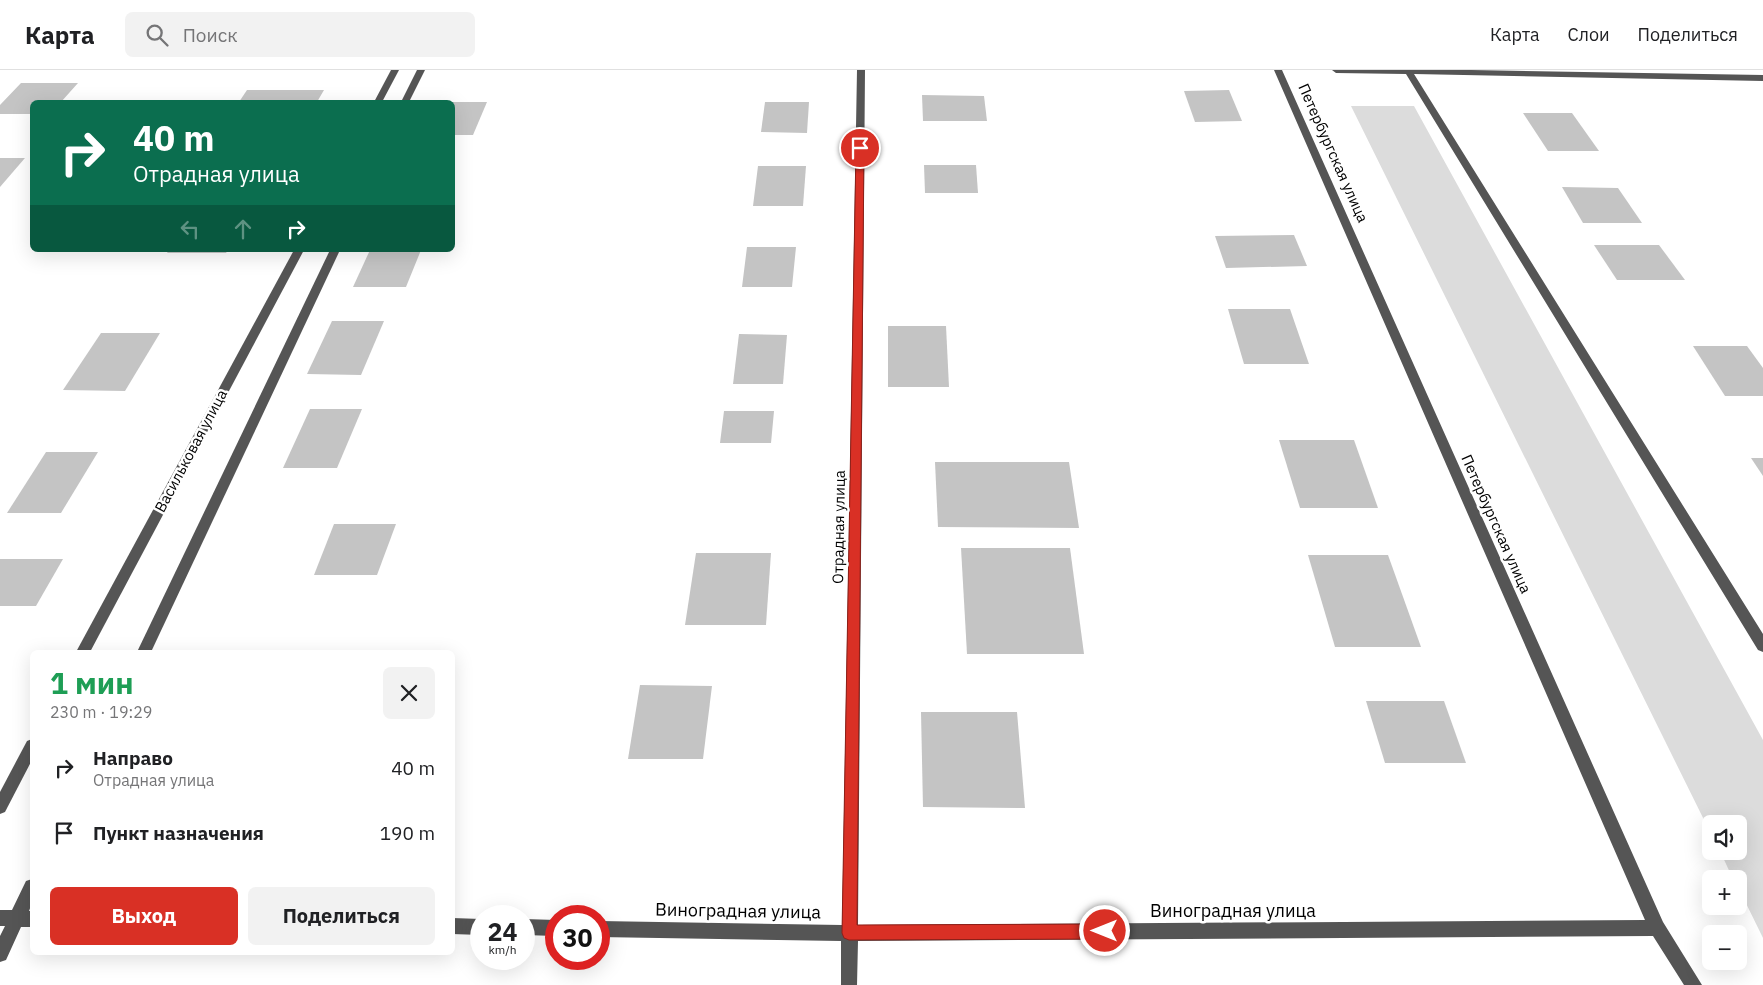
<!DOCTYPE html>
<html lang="ru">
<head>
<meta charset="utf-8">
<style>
  body { margin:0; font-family:"IBM Plex Sans",sans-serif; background:#f2f2f2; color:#202124; height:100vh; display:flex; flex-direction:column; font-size:19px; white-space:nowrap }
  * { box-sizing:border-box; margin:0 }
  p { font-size:16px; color:#757577 }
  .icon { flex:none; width:28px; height:28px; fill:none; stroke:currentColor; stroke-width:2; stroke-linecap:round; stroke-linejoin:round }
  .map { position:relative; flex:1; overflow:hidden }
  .side { position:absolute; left:30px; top:580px; width:425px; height:305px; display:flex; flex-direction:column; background:#fff; border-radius:8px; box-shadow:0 5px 20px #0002 }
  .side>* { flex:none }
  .hud { position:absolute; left:30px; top:30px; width:425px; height:152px; border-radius:8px; box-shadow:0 5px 20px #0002; background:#0b6e4f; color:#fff; overflow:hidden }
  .fabs { position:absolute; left:1702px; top:745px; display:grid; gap:10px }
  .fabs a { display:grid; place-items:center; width:45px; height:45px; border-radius:8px; background:#fff; box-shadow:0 5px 20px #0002; font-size:25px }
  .speed { position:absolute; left:470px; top:835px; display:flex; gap:10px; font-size:25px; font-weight:700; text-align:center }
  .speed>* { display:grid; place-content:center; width:65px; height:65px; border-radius:50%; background:#fff; box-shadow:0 5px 20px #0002; line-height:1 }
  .speed small { font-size:12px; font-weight:400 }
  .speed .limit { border:8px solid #d22; background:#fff; color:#111 }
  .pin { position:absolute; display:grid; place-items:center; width:42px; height:42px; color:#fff; margin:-21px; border:2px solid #fff; border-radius:50%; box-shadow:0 1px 5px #0007 }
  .me { position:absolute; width:55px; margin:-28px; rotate:270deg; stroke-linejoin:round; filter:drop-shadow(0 0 4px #0008) }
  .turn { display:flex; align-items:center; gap:18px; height:105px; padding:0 20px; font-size:22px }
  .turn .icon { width:65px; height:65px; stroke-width:2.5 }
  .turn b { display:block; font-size:35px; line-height:42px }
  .lanes { display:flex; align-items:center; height:48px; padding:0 20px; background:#0003; justify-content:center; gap:25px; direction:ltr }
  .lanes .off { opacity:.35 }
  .round { display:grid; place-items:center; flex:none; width:52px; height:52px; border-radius:8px; background:#f2f2f2 }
  .headline { display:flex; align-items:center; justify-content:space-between; height:85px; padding:0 20px }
  h1 { font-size:30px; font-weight:700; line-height:38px; color:#1e9e55 }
  .cta { display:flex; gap:10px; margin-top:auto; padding:10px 20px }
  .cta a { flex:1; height:58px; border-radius:8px; background:#d93025; color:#fff; font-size:20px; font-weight:700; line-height:58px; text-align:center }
  .cta a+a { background:#f2f2f2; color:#202124 }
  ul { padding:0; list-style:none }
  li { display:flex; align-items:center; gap:15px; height:65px; padding:0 20px }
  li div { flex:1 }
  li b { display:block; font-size:19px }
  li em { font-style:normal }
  header { display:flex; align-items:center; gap:30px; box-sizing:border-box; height:70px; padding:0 25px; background:#fff; border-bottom:1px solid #e0e0e0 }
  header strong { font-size:24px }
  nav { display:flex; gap:28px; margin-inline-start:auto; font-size:18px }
  .search { width:350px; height:45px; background:#f2f2f2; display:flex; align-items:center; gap:12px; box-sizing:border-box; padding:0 18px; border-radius:8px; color:#757577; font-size:19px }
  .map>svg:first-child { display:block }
  .green { fill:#dcdcdc }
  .building { fill:#c4c4c4 }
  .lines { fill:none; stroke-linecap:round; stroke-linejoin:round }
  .minor { fill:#555; fill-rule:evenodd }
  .route { fill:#d93025; stroke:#8d1f18 }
  .labels { text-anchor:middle; stroke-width:5; stroke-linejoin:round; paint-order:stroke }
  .street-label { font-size:15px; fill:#000; stroke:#fff }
  .near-street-label { font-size:18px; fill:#000; stroke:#fff }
</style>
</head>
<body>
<header>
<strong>Карта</strong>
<div class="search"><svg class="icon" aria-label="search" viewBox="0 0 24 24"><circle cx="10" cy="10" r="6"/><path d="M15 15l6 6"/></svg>Поиск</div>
<nav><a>Карта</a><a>Слои</a><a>Поделиться</a></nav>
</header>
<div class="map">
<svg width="1763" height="915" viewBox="0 0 1763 915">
  <rect width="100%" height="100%" fill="#fff"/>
  <!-- green -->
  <path class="green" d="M1351 36H1414L1763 670V868L1739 819V809H1733L1720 781H1739V754H1711V764Z"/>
  <!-- building -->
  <g class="building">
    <path d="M21 13H78L61 32H32V44H0V35Z"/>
    <path d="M247 20H324L317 32H239Z"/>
    <path d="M1229 20 1242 51 1195 52 1184 21Z"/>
    <path d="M922 25 984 26 987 51H923Z"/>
    <path d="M452 32H487L473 65H452Z"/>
    <path d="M765 32H809L807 63 761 62Z"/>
    <path d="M1523 43H1572L1599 81H1548Z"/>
    <path d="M0 88H25L0 117Z"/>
    <path d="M924 95H976L978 123H925Z"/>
    <path d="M758 96H806L803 136H753Z"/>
    <path d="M1562 117 1618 118 1642 153H1583Z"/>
    <path d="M1294 165 1307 196 1226 198 1215 166Z"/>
    <path d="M1594 175H1659L1685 210H1617Z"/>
    <path d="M747 177H796L792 217H742Z"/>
    <path d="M169 180H228L226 183H167Z"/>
    <path d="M370 180H421L406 217H353Z"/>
    <path d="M1228 239H1290L1309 294H1244Z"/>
    <path d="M332 251H384L361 305 307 304Z"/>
    <path d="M888 256H946L949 317H888Z"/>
    <path d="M101 263H160L125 321 63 320Z"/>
    <path d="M739 264 787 265 783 314H733Z"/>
    <path d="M1693 276H1747L1763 298V326H1725Z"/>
    <path d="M310 339H362L337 398H283Z"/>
    <path d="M724 341H774L771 373H720Z"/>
    <path d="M1279 370H1354L1378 438H1300Z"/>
    <path d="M46 382H98L61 443H7Z"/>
    <path d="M1751 388H1763V406Z"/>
    <path d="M935 392H1069L1079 458 938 457Z"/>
    <path d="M334 454H396L377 505H314Z"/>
    <path d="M961 478H1070L1084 584H967Z"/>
    <path d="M696 483H771L766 555H685Z"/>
    <path d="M1308 485H1388L1421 577H1335Z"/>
    <path d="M0 489H63L36 536H0Z"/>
    <path d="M640 615 712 616 703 689H628Z"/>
    <path d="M1366 631H1444L1466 693H1385Z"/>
    <path d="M921 642H1017L1025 738 923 737Z"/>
  </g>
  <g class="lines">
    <!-- minor -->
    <g class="minor">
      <path d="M391 0H399L382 32H374Z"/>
      <path d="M417 0H425L409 32H401Z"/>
      <path d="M857 0H865L858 855 1645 850 1274 0H1282L1663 852 1702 915H1684L1653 866 858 871 857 915H841V871L599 867V851L842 855Z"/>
      <path d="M1332 0H1471L1763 5V11L1414 4 1763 564V582L1758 580 1406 4 1336 3Z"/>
      <path d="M294 180H304L90 582H76Z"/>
      <path d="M330 180H340L151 582H137Z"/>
      <path d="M32 669V690L5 742 0 744V722L27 671Z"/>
      <path d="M32 809V833L29 841H32V857H21L6 890 0 892V866L5 856H0V840H12L26 811Z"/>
      <path d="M452 848 481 849V865L452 864Z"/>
      <path d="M524 849 556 850V866L524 865Z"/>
    </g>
  </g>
  <!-- route -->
  <path class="route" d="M860 76 864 78 857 855 1105 854 1111 856 1113 861 1111 867 1105 869 849 870 844 868 842 863 856 78Z"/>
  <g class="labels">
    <!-- street labels -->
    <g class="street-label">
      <text transform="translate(1333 83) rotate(66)" y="5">Петербургская улица</text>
      <text transform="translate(191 381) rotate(-62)" y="5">Васильковая улица</text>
      <text transform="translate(1496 454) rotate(66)" y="5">Петербургская улица</text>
      <text transform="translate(839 457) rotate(-89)" y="5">Отрадная улица</text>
    </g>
    <!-- near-street labels -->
    <g class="near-street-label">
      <text transform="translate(738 841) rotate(1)" y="6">Виноградная улица</text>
      <text x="1233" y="847">Виноградная улица</text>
    </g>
  </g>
</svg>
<div class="fabs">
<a><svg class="icon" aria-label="sound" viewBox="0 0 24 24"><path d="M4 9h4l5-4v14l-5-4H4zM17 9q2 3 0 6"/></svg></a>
<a>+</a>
<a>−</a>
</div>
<div class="speed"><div>24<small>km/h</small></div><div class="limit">30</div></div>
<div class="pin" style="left:860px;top:78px;background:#d93025"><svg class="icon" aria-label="arrive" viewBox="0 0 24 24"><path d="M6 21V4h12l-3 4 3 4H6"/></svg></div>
<svg class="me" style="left:1105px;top:861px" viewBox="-20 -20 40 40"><circle r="17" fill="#d93025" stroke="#fff" stroke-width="3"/><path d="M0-11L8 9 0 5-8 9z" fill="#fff"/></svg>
<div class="hud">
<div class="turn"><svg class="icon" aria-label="right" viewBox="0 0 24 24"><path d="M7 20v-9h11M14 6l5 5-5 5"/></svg><div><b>40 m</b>Отрадная улица</div></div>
<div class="lanes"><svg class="icon off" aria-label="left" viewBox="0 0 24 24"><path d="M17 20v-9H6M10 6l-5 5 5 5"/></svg><svg class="icon off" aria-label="ahead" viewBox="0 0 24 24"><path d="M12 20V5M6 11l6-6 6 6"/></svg><svg class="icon" aria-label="right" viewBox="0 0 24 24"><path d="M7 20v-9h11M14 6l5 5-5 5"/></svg></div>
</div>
<section class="side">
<div class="headline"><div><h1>1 мин</h1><p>230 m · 19:29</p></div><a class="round"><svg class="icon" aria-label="close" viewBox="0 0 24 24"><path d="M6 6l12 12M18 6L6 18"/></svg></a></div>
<ul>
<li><svg class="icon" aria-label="right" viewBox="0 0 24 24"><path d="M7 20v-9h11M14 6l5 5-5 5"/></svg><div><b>Направо</b><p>Отрадная улица</p></div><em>40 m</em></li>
<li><svg class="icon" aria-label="arrive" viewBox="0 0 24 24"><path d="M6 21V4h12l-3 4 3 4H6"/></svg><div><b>Пункт назначения</b></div><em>190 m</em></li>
</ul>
<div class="cta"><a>Выход</a><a>Поделиться</a></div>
</section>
</div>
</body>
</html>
